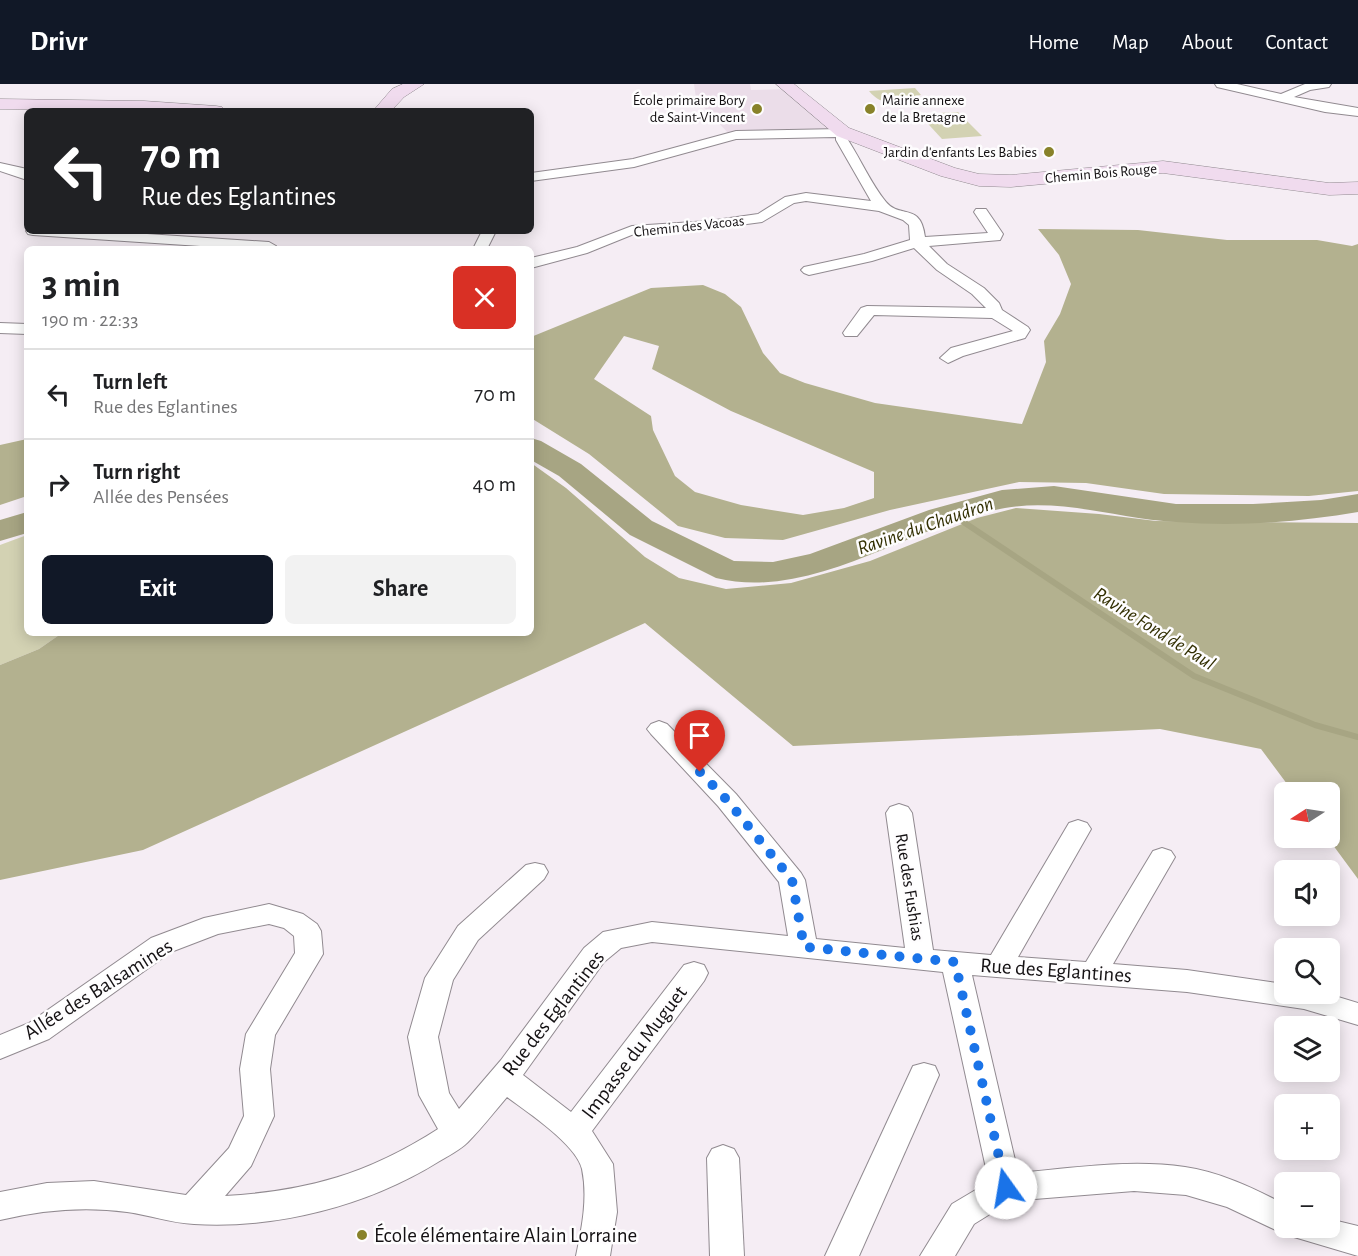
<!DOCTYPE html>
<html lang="en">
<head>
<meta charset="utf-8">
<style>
  body { margin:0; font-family:"Alegreya Sans",sans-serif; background:#f2f2f2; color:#202124; height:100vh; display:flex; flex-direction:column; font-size:22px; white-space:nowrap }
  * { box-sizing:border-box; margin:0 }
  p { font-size:20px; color:#757577 }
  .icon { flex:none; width:33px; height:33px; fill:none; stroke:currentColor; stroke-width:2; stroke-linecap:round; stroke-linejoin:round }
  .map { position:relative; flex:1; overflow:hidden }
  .sheet { position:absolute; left:24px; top:162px; width:510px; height:390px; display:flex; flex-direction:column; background:#fff; border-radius:9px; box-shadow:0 3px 15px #0003 }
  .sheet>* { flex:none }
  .guide { position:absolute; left:24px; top:24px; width:510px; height:126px; border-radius:9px; box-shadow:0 3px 15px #0003; background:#202124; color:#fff; overflow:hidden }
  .needle { width:39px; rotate:258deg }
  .fabs { position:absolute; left:1274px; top:698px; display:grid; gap:12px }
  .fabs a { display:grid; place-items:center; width:66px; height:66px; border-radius:9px; background:#fff; box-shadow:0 3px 15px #0003; font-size:30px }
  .pin { position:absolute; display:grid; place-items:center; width:51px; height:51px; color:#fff; margin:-62px -26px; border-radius:50% 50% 50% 0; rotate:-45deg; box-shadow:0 0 6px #0007 }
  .pin .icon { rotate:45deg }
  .me { position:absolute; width:66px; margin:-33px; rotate:347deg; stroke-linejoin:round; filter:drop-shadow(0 0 4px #0008) }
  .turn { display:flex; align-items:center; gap:21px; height:126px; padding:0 18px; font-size:27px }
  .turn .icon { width:78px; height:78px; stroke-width:2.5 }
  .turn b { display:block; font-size:42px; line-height:51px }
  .round { display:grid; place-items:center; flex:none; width:63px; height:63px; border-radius:9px; background:#f2f2f2 }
  .summary { display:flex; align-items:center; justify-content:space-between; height:102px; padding:0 18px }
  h1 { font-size:36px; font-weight:600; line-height:45px }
  .primary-button { display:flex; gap:12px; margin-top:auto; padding:12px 18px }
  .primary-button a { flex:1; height:69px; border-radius:9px; background:#111827; color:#fff; font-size:24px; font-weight:600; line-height:69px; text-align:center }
  .primary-button a+a { background:#f2f2f2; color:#202124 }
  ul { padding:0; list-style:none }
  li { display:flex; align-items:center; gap:18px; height:90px; padding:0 18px; border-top:2px solid #e0e0e0 }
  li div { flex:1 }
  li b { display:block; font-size:22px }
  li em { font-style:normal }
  header { display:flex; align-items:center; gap:36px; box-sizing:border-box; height:84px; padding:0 30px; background:#111827; color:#fff }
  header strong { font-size:28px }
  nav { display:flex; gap:33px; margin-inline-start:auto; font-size:21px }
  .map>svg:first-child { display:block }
  .built { fill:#ebdde9 }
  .green { fill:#d3d2b3 }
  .forest { fill:#b3b18f; fill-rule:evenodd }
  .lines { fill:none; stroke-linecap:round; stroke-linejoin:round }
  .stream-far1 { stroke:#a7a583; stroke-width:4.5 }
  .stream { stroke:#a7a583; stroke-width:6 }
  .river { fill:#a7a583; fill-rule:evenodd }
  .street-casing { stroke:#918a90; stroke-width:2 }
  .secondary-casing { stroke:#918a90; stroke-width:1 }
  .street { fill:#fff; fill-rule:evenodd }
  .secondary { fill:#f0dbee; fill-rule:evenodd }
  .route { stroke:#1a73e8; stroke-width:10; stroke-dasharray:0 18 }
  .poi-dot { fill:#88822a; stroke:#fefdfe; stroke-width:2 }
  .labels { text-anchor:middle; stroke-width:5; stroke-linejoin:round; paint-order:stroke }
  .far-poi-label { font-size:15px; fill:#141113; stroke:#fefdfe; text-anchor:end }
  .far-street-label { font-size:15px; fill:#141113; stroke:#fefdfe }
  .street-label { font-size:18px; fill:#141113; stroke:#fefdfe }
  .water-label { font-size:20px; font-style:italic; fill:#322f02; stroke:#fefdfe }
  .near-street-label { font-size:21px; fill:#141113; stroke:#fefdfe }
  .near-poi-label { font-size:21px; fill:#141113; stroke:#fefdfe; text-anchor:start }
</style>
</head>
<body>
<header>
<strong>Drivr</strong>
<nav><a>Home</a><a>Map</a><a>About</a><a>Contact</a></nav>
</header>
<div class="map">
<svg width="1358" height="1172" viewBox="0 0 1358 1172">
  <rect width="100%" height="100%" fill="#f5edf4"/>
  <!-- built -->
  <path class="built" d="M694 0H750L751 6 788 5 790 13H795L831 45 825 48 730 51 696 15Z"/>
  <!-- green -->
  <g class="green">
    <path d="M915 4 921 11C900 13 887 28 869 7Z"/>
    <path d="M958 28 982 52 942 55 919 30Z"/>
    <path d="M27 451V549H62L39 565 0 581V461Z"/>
  </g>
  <!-- forest -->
  <g class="forest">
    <path d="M1038 145 1138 146 1227 156H1317L1352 162 1358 160V407L1309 412 1164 410 1086 399 1019 398 890 426 783 456 725 454 678 442 589 370 531 334V253L651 204 703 201 725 210 741 223 763 269 780 289 805 299 875 319 1022 340 1046 278 1044 257 1060 230 1071 200 1059 171ZM624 252 659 262 652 285 731 327 874 388V414L844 424 803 431 741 421 695 408 675 392 653 346 651 332 594 295Z"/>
    <path d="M27 355V412L0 421V361Z"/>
    <path d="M531 379 566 404 645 473 679 494 726 505 791 499 870 477 977 434 1016 424 1099 430 1156 437 1358 439V795L1327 753H1329V708H1293L1261 665 1160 645 793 662 645 539 143 766 0 796V581L39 565 62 549H531Z"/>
  </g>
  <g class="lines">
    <!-- stream-far1 -->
    <path class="stream-far1" d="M951 430 967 441"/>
    <!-- stream -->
    <path class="stream" d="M965 439 1194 592 1315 641 1358 653"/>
    <!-- river -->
    <g class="river">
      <path d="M531 354 541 357 581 380 652 437 734 477 773 478 810 470 929 426 1002 406 1054 402 1176 420H1253L1321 416 1358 410V428C1299 438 1236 443 1176 438 1119 435 1063 414 1005 424 911 440 814 518 716 494L630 451 559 392 531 376Z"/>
      <path d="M27 428V449L0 457V436Z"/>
    </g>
    <!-- street casing -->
    <g class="street-casing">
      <g id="street">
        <path d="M1215 0H1237L1281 10 1305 0H1331L1329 3 1310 6 1294 13 1358 24V32L1325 28 1217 3Z"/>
        <path d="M841 45 849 51 848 56C861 76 871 100 886 118 900 135 921 118 925 153L988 149 974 128 976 125H986L1003 150 1000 156 929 162 947 180 984 204 999 219 1002 226 1028 243 1030 246 1025 254 963 272 948 279 940 274 951 264 1013 247 992 234 874 231 857 252H845L843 249 845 246 861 224 867 222 986 224 972 210 937 186 914 164 872 177 809 191 804 189 801 186 804 183 864 170 910 156 909 141 903 136 879 127 806 117 794 119 762 138 709 145 634 150 587 169 531 184V174L577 163 632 142 709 137 758 130 785 113 806 109 871 117 836 56V53L736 55 634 83 531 97V89L633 75 736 47Z"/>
        <path d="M0 79 27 85V96L0 87Z"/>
        <path d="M27 145V147H102L269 158 276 162 274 165H246L33 151 28 150 26 147Z"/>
        <path d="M482 147H496L487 165H473Z"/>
        <path d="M0 239 27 240V250L0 249Z"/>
        <path d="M659 637 667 640 736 710 801 789 805 796 816 855 905 864 886 729 890 723 899 720 908 723 912 729 933 866 991 871 1069 739 1078 736 1087 739 1091 745 1018 873 1086 878 1153 767 1162 764 1171 767 1175 773 1113 880 1187 886 1284 900V909H1325L1358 919V941L1304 925 1187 908 972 891 1018 1089C1073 1084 1130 1075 1185 1083 1220 1088 1253 1104 1284 1120V1143H1329V1135L1358 1142V1172L1294 1153 1291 1148 1284 1150 1227 1123 1186 1111 1134 1107 1011 1117 974 1140 955 1172H920L952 1120 989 1098 943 888 652 858 621 864 604 878 523 991 571 1028 684 881 694 878 704 881 708 889 704 897 592 1047 613 1080 617 1128 610 1172H576C582 1143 588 1114 582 1085 576 1060 527 1028 507 1013 494 1028 482 1044 468 1058 460 1066 448 1072 438 1078 367 1122 277 1145 194 1140 171 1139 149 1131 127 1128 84 1122 42 1126 0 1136V1108L47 1099 94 1097 186 1111 229 1064 244 1032 240 985 246 950 295 869 294 852 284 844 269 840 218 850 171 868 49 955 0 975V951L29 939 151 854 204 834 269 820 303 830 317 840 321 847 323 870 275 951 270 985 274 1032 251 1082 225 1112C308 1107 368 1090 438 1045L419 1011 408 953 425 894 458 842 526 781 535 779 544 781 548 788 544 795 478 856 453 896 438 953 449 1009 459 1025 501 976 584 864 603 848 652 838 788 852 779 798 718 722 651 650 647 645 651 640Z"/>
        <path d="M924 979 935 982 939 991 859 1172H825L913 982Z"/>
        <path d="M723 1061 734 1065 739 1074 744 1172H710L707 1074 712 1065Z"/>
      </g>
    </g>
    <!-- secondary casing -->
    <g class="secondary-casing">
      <g id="secondary">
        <path d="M403 0H424L404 13 391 27H373L392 5Z"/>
        <path d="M776 0H794L849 44 955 84 979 90 1011 91 1163 77 1329 99 1358 98V110L1329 111 1163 89 1011 103 979 102 941 92 837 52Z"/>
        <path d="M0 15 144 17 216 22 222 23 225 27 0 25Z"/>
      </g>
    </g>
    <!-- street -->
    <use href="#street" class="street"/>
    <!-- secondary -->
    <use href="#secondary" class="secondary"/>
  </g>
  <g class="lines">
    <!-- route -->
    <path class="route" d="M700 688 727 716 792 796 804 863 955 878 1006 1104"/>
  </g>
  <!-- markers -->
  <g class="poi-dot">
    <circle cx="757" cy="25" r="6"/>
    <circle cx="870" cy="25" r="6"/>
    <circle cx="1049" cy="68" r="6"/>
    <circle cx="362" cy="1151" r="6"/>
  </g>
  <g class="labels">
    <!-- far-poi labels -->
    <g class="far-poi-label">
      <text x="745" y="21">École primaire Bory<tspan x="745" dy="17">de Saint-Vincent</tspan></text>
      <text x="882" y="21" text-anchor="start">Mairie annexe<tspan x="882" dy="17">de la Bretagne</tspan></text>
      <text x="1037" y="73">Jardin d'enfants Les Babies</text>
    </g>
    <!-- far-street labels -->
    <g class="far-street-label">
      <text transform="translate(1101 89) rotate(-5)" y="5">Chemin Bois Rouge</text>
      <text transform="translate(689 142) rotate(-6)" y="5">Chemin des Vacoas</text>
    </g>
    <!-- street labels -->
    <g class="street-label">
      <text transform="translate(910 803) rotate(81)" y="6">Rue des Fushias</text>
    </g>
    <!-- water labels -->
    <g class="water-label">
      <text transform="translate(925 441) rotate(-19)" y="7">Ravine du Chaudron</text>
      <text transform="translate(1155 544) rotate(32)" y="7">Ravine Fond de Paul</text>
    </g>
    <!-- near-street labels -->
    <g class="near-street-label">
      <text transform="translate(1056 886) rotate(4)" y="7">Rue des Eglantines</text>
      <text transform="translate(98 905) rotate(-32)" y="7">Allée des Balsamines</text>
      <text transform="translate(553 929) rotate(-52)" y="7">Rue des Eglantines</text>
      <text transform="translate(634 968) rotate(-53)" y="7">Impasse du Muguet</text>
    </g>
    <!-- near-poi labels -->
    <g class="near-poi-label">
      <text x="374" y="1158">École élémentaire Alain Lorraine</text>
    </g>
  </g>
</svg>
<div class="fabs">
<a><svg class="needle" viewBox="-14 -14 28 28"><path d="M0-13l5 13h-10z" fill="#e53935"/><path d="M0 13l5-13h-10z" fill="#757577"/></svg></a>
<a><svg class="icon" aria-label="sound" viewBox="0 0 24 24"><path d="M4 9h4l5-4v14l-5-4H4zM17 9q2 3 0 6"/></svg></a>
<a><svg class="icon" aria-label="search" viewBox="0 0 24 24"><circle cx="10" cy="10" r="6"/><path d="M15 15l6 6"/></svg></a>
<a><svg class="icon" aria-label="layers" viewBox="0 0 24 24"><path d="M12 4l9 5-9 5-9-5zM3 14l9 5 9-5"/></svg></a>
<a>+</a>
<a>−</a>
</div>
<div class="pin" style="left:700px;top:688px;background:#d93025"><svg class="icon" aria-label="arrive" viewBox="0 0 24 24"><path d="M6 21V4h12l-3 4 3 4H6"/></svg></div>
<svg class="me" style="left:1006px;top:1104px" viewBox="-20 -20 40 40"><circle r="19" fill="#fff"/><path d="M0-13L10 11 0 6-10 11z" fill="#1a73e8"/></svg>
<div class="guide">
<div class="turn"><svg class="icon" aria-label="left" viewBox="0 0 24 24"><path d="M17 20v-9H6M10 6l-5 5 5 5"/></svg><div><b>70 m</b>Rue des Eglantines</div></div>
</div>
<section class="sheet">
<div class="summary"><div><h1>3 min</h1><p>190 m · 22:33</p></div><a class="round" style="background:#d93025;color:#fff"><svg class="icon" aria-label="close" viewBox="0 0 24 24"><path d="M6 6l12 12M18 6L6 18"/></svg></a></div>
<ul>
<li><svg class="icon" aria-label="left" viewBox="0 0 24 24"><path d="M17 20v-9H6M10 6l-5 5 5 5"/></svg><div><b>Turn left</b><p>Rue des Eglantines</p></div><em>70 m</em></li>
<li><svg class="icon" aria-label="right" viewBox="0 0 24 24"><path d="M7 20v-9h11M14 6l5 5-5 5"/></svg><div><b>Turn right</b><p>Allée des Pensées</p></div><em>40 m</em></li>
</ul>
<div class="primary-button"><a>Exit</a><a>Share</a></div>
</section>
</div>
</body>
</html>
